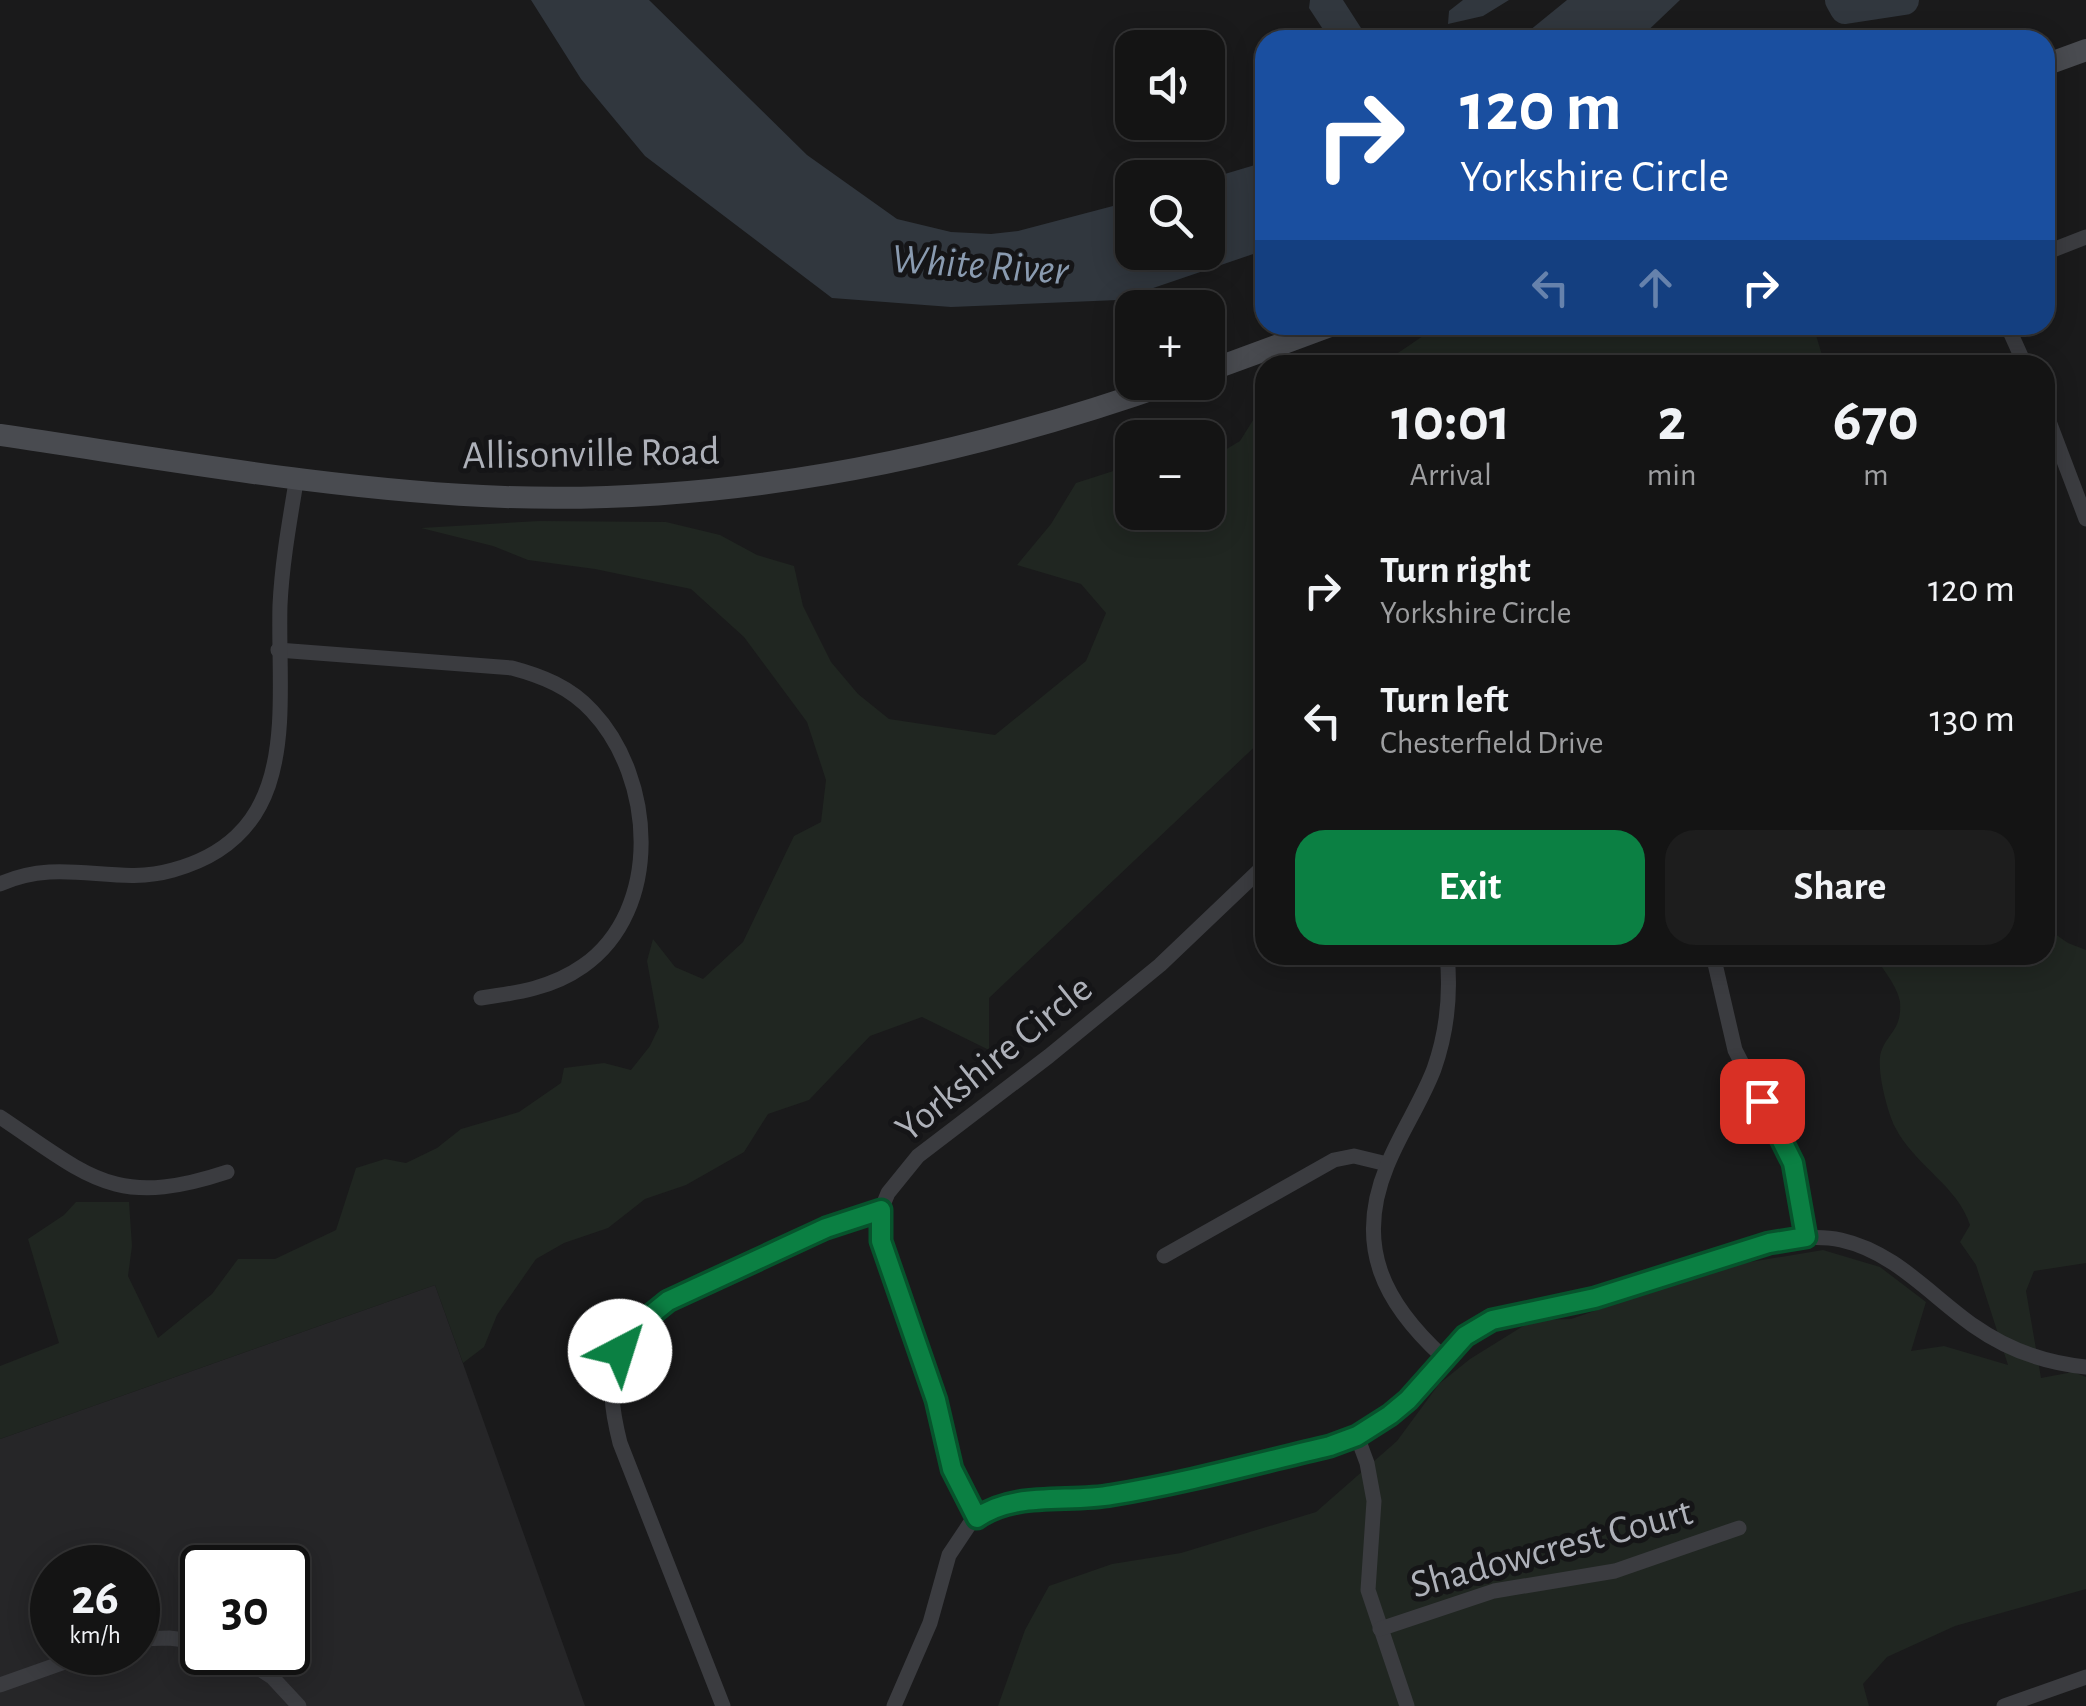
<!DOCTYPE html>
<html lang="en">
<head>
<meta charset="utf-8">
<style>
  body { margin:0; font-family:"Alegreya Sans",sans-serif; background:#1d1d1d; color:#f1f3f6; height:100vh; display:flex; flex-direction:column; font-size:38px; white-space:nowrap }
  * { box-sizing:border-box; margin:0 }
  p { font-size:32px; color:#9d9ea0 }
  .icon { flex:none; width:55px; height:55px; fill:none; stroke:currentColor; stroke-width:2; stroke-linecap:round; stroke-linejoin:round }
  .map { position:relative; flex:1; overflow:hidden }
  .details { position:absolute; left:1255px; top:355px; width:800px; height:610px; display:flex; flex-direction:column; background:#141414; border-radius:30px; box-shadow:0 5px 25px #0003,0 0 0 2px #333334 }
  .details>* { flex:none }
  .top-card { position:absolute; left:1255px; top:30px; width:800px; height:305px; border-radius:30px; box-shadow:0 5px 25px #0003,0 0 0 2px #333334; background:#1a4fa0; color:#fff; overflow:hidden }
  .controls { position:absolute; left:1115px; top:30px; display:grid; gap:20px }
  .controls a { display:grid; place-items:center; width:110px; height:110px; border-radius:20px; background:#141414; box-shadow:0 5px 25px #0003,0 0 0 2px #333334; font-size:50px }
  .speed { position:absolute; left:30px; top:1545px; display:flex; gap:20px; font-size:50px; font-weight:700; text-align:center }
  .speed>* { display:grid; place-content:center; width:130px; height:130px; border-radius:50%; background:#141414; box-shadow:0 5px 25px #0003,0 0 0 2px #333334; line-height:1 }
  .speed small { font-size:25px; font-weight:400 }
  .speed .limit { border:5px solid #111; border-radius:15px; background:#fff; color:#111 }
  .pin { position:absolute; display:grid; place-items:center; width:85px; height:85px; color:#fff; margin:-42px; border-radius:20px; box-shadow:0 5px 15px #0006 }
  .me { position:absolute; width:110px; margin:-55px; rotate:40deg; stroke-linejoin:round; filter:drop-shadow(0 0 8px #0008) }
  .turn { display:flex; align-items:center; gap:35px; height:210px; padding:0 40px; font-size:45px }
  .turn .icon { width:130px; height:130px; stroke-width:2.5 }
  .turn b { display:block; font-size:70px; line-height:85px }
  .lanes { display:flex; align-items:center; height:95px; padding:0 40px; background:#0003; justify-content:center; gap:50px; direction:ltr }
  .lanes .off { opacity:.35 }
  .eta { display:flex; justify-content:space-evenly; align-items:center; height:170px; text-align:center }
  .eta b { font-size:60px; font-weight:600; line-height:70px }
  .primary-button { display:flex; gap:20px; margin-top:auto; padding:20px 40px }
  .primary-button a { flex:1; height:115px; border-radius:30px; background:#0b8043; color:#fff; font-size:40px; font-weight:600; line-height:115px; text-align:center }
  .primary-button a+a { background:#1d1d1d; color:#f1f3f6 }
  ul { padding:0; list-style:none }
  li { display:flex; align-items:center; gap:30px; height:130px; padding:0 40px }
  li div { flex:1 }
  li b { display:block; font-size:38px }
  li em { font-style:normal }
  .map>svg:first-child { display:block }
  .built { fill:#262628; fill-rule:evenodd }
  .green { fill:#202621 }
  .water { fill:#31373e }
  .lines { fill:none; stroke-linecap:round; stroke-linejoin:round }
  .river { stroke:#31373e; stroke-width:30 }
  .street { stroke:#3b3c40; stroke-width:15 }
  .secondary { stroke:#494b50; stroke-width:22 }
  .route-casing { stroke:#07532c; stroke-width:25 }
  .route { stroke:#0b8043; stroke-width:18 }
  .labels { text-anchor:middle; stroke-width:10; stroke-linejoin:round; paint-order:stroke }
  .street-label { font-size:40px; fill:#aeb1b9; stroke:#151517 }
  .water-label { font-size:42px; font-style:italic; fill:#8a9bb0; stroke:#151517 }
</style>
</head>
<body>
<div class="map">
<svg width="2086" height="1706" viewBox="0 0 2086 1706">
  <rect width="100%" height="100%" fill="#1a1a1b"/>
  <!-- built -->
  <path class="built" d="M435 1285 585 1706H0V1439ZM52 1568H138V1652H52ZM202 1568H288V1652H202Z"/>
  <!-- green -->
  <g class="green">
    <path d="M1439 325H1726L1734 331 1752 325H1813L1825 365H1369L1395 355Z"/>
    <path d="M1265 401V737L989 998V1050L922 1017 870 1036 809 1100 768 1114 744 1152 686 1185 645 1199 608 1228 564 1243 536 1259 497 1315 484 1347 463 1363 435 1285 0 1439V1366L59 1343 28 1239 64 1215 76 1202H129L132 1246 128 1276 158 1338 212 1294 238 1259H275L336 1230 356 1168 385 1159 406 1163 437 1148 461 1129 519 1112 561 1083 564 1068 604 1063 631 1070 650 1046 659 1027 647 961 653 939 675 967 703 979 743 942 794 836 821 822 826 780 807 722 744 637 691 589 595 569 528 560 493 546 421 528 539 521 666 522 720 535 757 555 794 566 803 606 831 662 858 694 889 719 995 735 1086 661 1106 613 1081 584 1017 565 1051 524 1076 483 1132 465V512H1208V460L1240 441Z"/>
    <path d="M2045 927 2068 943 2086 950V1263L2034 1271 2026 1291 2041 1378 2073 1372 2086 1377V1589L1955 1626 1887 1657 1863 1684 1869 1706H998L1025 1630 1049 1586 1112 1564 1181 1553 1316 1512 1397 1441 1439 1384 1470 1359 1533 1320 1571 1319 1726 1266 1823 1250 1880 1267 1926 1302 1911 1351 1944 1346 2008 1365 1976 1265 1960 1242 1970 1225C1958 1186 1914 1165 1895 1127 1887 1111 1876 1069 1881 1052 1888 1032 1902 1030 1900 1002 1898 987 1882 968 1874 955H2045Z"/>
  </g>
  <!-- water -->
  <g class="water">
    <path d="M531 0H649L807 155 897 219 951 232 991 234 1018 231 1132 201V252H1208V179L1265 162V250L1118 300 951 307 832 298 645 156 581 79Z"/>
    <path d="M1310 0H1343L1361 28 1385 40H1330L1309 8Z"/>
    <path d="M1463 0H1509L1483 16 1448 24 1449 11Z"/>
    <path d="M1567 0H1680L1638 40H1518Z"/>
  </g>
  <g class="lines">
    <!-- river -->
    <path class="river" d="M1840 0 1845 9 1904 0"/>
    <!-- street -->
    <g class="street">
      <path d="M2045 253 2086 237"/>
      <path d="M2007 325 2025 365"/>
      <path d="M2045 411 2086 519"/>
      <path d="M278 650 512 668C542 676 570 687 592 711 655 778 663 910 583 966 552 988 517 993 481 998"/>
      <path d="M0 884C62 856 114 887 173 870 304 834 277 708 280 605 282 562 290 519 297 476"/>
      <path d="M1713 955 1735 1050 1793 1163 1805 1237"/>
      <path d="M0 1117C90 1177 115 1209 227 1172"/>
      <path d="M1164 1256 1334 1160 1354 1156 1387 1164"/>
      <path d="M1443 1357C1384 1303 1354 1246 1387 1166 1400 1133 1421 1103 1434 1069 1447 1032 1451 994 1447 955"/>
      <path d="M1357 1436 1367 1463 1374 1501 1368 1590 1407 1706"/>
      <path d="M977 1519 951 1469 936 1401 881 1241V1210L888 1193 918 1156 1049 1056 1160 965 1265 865"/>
      <path d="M1380 1629 1494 1591 1615 1571 1739 1528"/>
      <path d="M138 1639 169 1638 202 1642"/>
      <path d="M234 1652 272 1677 299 1706"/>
      <path d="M0 1685 93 1652"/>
      <path d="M723 1706 620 1443C612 1411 607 1383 620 1352 644 1293 820 1229 881 1210"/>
      <path d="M894 1706 930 1623 949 1555 969 1525 983 1514 1019 1502 1115 1495 1330 1447C1359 1435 1385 1422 1408 1400 1431 1377 1447 1345 1475 1329 1513 1307 1559 1307 1600 1296 1667 1279 1775 1225 1841 1240 1895 1252 1930 1295 1974 1326 2008 1350 2045 1363 2086 1367"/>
      <path d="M2004 1706 2086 1677"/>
    </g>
    <!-- secondary -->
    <g class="secondary">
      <path d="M2045 65 2086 50"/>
      <path d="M1208 371 1333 325"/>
      <path d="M0 435C164 459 339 491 505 497 734 505 959 458 1174 382"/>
    </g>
  </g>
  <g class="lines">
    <!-- route casing -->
    <g class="route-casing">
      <path id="route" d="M620 1351 637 1326 668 1301 826 1228 881 1210V1241L936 1400 952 1469 977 1518C1015 1491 1069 1503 1112 1495 1185 1483 1258 1463 1330 1446L1357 1436 1390 1415 1408 1400 1465 1336 1492 1320 1595 1298 1769 1243 1806 1237 1793 1163 1762 1101"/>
    </g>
    <!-- route -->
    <use href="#route" class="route"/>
  </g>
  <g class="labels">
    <!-- street labels -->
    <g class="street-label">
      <text transform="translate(591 452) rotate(-1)" y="14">Allisonville Road</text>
      <text transform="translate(993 1057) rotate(-39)" y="14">Yorkshire Circle</text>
      <text transform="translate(1551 1547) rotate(-15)" y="14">Shadowcrest Court</text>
    </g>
    <!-- water labels -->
    <g class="water-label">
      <text transform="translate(980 263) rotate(4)" y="15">White River</text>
    </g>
  </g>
</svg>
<div class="controls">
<a><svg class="icon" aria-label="sound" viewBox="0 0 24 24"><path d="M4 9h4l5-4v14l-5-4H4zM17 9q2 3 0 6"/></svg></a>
<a><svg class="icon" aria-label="search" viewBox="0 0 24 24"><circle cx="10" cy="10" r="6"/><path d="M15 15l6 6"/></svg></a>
<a>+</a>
<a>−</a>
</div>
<div class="speed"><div>26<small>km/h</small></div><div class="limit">30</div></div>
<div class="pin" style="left:1762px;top:1101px;background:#d93025"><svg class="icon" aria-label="arrive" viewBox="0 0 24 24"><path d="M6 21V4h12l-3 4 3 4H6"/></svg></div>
<svg class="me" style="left:620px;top:1351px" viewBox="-20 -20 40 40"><circle r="19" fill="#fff"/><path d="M0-13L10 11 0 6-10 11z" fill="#0b8043"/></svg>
<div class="top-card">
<div class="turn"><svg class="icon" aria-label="right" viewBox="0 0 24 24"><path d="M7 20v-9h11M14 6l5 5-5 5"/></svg><div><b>120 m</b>Yorkshire Circle</div></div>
<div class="lanes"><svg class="icon off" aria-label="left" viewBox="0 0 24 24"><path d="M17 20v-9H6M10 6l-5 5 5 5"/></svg><svg class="icon off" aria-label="ahead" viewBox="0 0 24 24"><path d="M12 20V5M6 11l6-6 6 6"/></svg><svg class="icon" aria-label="right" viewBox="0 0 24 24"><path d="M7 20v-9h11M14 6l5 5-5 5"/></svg></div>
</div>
<section class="details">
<div class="eta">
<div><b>10:01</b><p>Arrival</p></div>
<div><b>2</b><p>min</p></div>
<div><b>670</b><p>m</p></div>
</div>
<ul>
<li><svg class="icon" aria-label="right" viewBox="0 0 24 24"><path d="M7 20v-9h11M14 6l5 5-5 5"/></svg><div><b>Turn right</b><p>Yorkshire Circle</p></div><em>120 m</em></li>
<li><svg class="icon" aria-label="left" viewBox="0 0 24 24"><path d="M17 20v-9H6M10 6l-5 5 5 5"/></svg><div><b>Turn left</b><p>Chesterfield Drive</p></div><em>130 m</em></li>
</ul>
<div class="primary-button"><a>Exit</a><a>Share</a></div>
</section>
</div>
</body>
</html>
